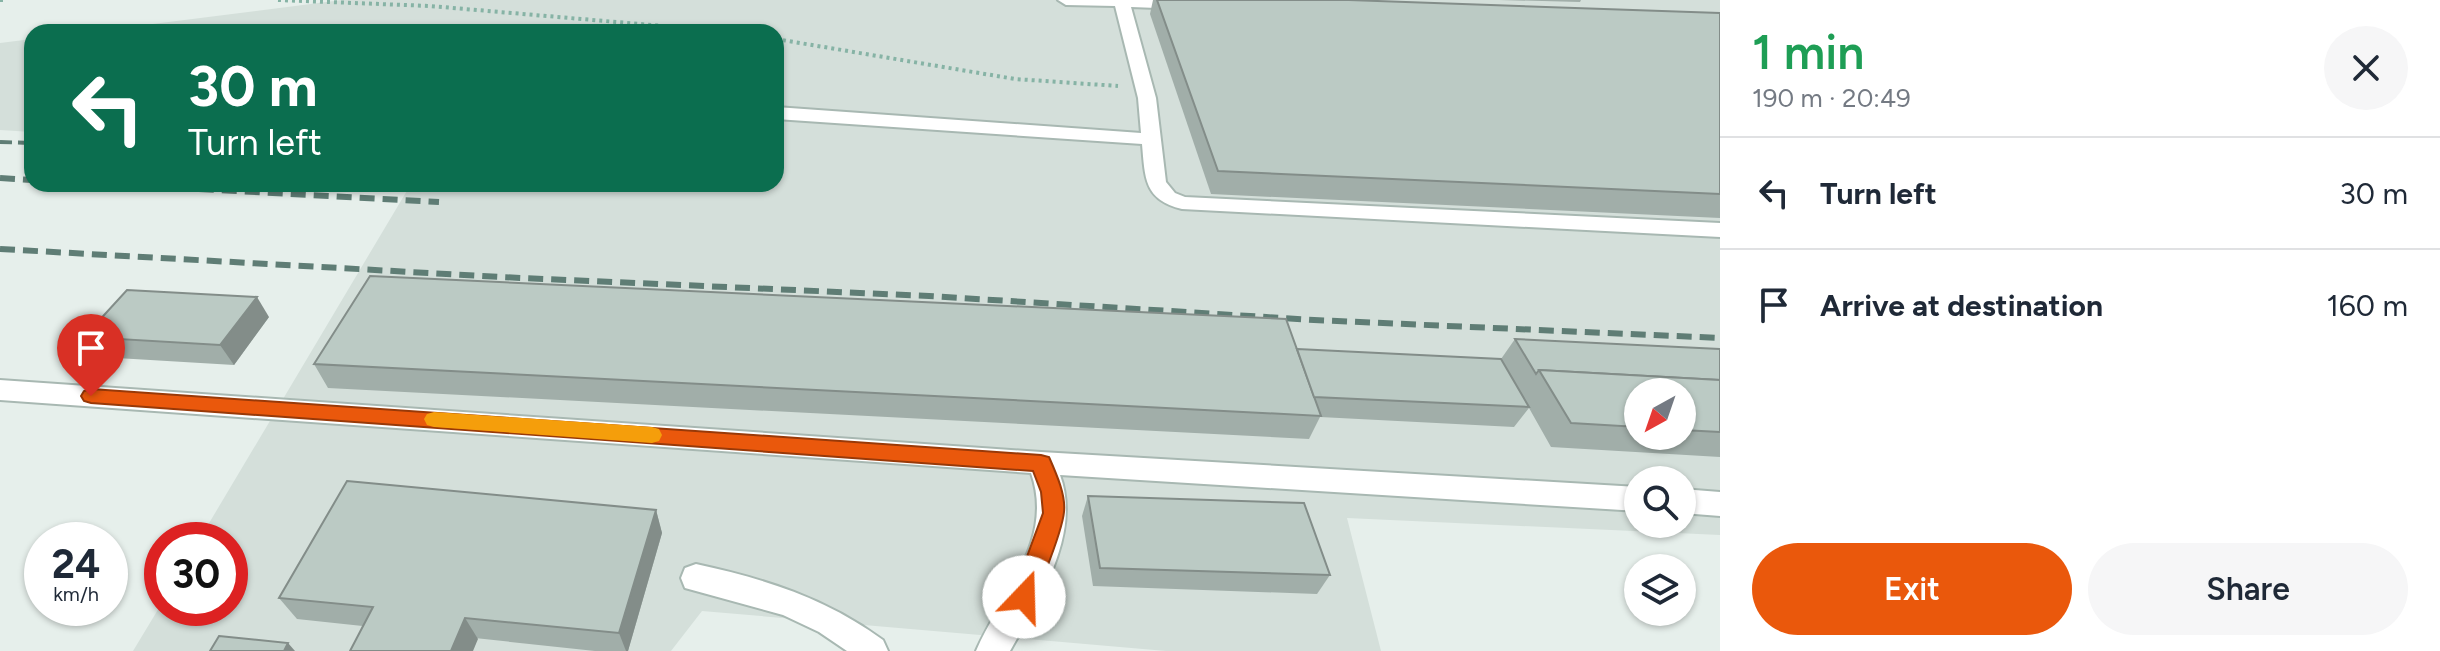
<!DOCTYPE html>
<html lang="en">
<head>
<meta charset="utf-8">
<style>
  body { margin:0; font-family:Figtree,sans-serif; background:#f6f6f7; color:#1f2937; height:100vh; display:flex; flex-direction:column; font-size:30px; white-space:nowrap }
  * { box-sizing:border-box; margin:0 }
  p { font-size:26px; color:#747a83 }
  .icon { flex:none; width:44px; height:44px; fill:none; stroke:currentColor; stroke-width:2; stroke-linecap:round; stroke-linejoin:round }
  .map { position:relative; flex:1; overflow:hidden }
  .sheet { display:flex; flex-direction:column; background:#fff; width:720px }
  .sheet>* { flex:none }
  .guide { position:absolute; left:24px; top:24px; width:760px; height:168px; border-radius:24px; box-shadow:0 2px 6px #0004; background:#0b6e4f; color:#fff; overflow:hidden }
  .needle { width:52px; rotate:220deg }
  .buttons { position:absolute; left:1624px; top:378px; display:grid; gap:16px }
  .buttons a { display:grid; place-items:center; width:72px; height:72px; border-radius:50%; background:#fff; box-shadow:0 2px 6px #0004; font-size:40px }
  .speed { position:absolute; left:24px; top:522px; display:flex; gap:16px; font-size:40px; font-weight:700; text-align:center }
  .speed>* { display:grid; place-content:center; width:104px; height:104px; border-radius:50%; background:#fff; box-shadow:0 2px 6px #0004; line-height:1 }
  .speed small { font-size:20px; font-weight:400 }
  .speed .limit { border:12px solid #d22; background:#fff; color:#111 }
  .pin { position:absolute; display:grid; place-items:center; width:68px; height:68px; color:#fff; margin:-82px -34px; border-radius:50% 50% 50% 0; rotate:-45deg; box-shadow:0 0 8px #0007 }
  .pin .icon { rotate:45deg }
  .me { position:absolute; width:88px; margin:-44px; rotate:21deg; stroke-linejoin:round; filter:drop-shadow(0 0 6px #0008) }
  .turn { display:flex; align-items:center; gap:28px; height:168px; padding:0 32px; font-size:36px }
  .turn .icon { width:104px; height:104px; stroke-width:2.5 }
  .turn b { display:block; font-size:56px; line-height:68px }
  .round { display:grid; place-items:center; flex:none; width:84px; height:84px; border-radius:42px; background:#f6f6f7 }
  .headline { display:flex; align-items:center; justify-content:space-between; height:136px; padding:0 32px }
  h1 { font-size:48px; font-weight:600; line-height:60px; color:#1e9e55 }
  .cta { display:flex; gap:16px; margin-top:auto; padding:16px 32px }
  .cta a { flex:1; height:92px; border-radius:48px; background:#ea580c; color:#fff; font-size:32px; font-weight:600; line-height:92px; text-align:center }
  .cta a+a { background:#f6f6f7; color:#1f2937 }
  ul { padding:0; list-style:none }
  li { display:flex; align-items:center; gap:24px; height:112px; padding:0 32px; border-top:2px solid #e0e1e3 }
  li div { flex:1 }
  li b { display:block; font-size:30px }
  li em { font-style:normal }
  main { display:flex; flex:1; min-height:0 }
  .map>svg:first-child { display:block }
  .built { fill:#d4dfda; fill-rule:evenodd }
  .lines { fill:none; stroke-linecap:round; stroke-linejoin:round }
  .minor-casing { stroke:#a8b8b2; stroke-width:4 }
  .path { stroke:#86b3a5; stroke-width:4; stroke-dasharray:3 4; stroke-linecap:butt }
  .minor { fill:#fff; fill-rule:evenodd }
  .rail-far1 { stroke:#5f7d75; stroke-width:4; stroke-dasharray:12 6; stroke-linecap:butt }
  .rail { stroke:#5f7d75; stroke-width:6; stroke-dasharray:15 8; stroke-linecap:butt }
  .wall { fill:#a1aea9; fill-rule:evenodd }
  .shaded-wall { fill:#838d89 }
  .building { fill:#bbcac4; stroke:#838d89; stroke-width:2 }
  .route { fill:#ea580c; stroke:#983908; stroke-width:2 }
  .slow { fill:#f59e0b }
</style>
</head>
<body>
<main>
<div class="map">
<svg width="1720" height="651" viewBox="0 0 1720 651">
  <rect width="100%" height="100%" fill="#e6efeb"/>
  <!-- built -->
  <g class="built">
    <path d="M342 0H1720V535L1347 518 1381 651H1166L702 611 671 651H133L162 603V608H230V540H199L411 184H776V32H89ZM1638 392H1682V436H1638ZM1638 480H1682V524H1638Z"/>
    <path d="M32 39V132L0 130V43Z"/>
  </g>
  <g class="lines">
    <!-- minor casing -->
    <g class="minor-casing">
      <g id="minor">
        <path d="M1058 0H1186L1191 4 1183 9 1131 7 1156 98 1166 182 1175 193 1185 197 1720 223V237L1182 209C1144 200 1145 178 1142 144L776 119V107L1141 133 1138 98 1115 6 1066 5Z"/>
        <path d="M0 380 1041 452 1638 487V511L1060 475C1082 535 1038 600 1010 651H976C1001 593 1055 541 1031 473L0 400Z"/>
        <path d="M1682 489 1720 492V516L1682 513Z"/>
        <path d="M696 564C765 579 826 598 883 640L888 651H847L819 632 783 615 685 588 681 578 685 568Z"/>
      </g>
    </g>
    <!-- path -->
    <g class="path">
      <path d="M0 0H4"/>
      <path d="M278 0 430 6 733 32"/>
      <path d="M776 39 1015 79 1118 86"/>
    </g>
    <!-- minor -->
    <use href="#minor" class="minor"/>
    <!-- rail-far1 -->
    <path class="rail-far1" d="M0 142 32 143"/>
    <!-- rail -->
    <g class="rail">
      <path d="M0 178 32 180"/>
      <path d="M107 184 439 202"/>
      <path d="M0 249 500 277 929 296 1314 320 1720 338"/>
    </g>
  </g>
  <!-- wall -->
  <g class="wall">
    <path d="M1153 0H1349L1720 13V218L1211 194 1150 14Z"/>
    <path d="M1499 0H1581L1580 2Z"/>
    <path d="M269 317 234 365 100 357 84 337Z"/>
    <path d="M1515 339 1720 349V457L1551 447 1529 408 1514 427 1320 417 1309 439 328 388 314 364 1297 349 1501 359ZM1638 392H1682V436H1638Z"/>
    <path d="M1088 496 1330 575 1317 594 1093 586 1082 516Z"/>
    <path d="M656 510 662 533 628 651H595L297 619 279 598Z"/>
  </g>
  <!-- shaded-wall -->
  <g class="shaded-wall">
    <path d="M257 297 269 317 234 365 220 345Z"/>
    <path d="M656 510 662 533 628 651H626L619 633Z"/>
    <path d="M465 618 478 639 473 651H451Z"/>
    <path d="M288 643 295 651H284Z"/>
  </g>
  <!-- building -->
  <g class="building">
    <path d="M1157 0H1349L1720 13V194L1218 171Z"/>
    <path d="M371 26 547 32H366Z"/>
    <path d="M285 27 368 29 366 32H279Z"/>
    <path d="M370 276 1286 319 1321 416 314 364Z"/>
    <path d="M127 290 257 297 220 345 84 337Z"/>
    <path d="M1515 339 1720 349V380L1539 370 1536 374Z"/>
    <path d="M1297 349 1501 359 1529 407 1314 397Z"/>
    <path d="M1539 370 1720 380V432L1682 430V392H1638V427L1571 423Z"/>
    <path d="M347 481 656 510 619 633 465 618 451 651H350L373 607 279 598Z"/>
    <path d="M1088 496 1304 503 1330 575 1100 568Z"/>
    <path d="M219 636 288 643 284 651H210Z"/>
  </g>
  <!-- route -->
  <path class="route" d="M91 389 1041 455 1049 457C1056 473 1066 495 1064 512 1062 534 1043 575 1036 597L1032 605 1024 608 1016 605 1012 597 1043 513 1041 492 1033 471 91 403 84 401 81 396 84 391Z"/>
  <!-- slow -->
  <path class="slow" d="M434 412 652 427 659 429 662 435 659 441 652 443 434 427 427 425 424 419 427 414Z"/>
</svg>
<div class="buttons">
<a><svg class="needle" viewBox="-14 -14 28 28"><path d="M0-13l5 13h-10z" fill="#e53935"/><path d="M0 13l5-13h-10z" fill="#747a83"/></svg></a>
<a><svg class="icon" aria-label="search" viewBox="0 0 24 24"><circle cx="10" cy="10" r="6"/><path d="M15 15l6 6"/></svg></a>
<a><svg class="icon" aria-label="layers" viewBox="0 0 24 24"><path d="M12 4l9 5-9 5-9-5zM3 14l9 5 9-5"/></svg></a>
</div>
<div class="speed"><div>24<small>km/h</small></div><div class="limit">30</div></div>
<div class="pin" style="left:91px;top:396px;background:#d93025"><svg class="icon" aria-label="arrive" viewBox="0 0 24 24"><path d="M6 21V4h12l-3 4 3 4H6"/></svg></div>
<svg class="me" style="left:1024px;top:597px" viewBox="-20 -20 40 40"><circle r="19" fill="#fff"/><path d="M0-13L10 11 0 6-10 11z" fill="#ea580c"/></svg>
<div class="guide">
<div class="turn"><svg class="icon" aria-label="left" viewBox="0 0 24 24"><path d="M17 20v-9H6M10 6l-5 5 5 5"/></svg><div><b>30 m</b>Turn left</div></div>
</div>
</div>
<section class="sheet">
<div class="headline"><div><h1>1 min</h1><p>190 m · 20:49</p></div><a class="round"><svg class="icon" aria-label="close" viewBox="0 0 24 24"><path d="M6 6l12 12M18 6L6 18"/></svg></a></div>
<ul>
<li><svg class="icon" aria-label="left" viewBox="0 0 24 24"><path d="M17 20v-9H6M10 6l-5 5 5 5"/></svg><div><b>Turn left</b></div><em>30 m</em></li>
<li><svg class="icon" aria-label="arrive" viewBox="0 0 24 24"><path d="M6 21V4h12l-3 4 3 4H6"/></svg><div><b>Arrive at destination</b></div><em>160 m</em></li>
</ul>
<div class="cta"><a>Exit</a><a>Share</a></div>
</section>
</main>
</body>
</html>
